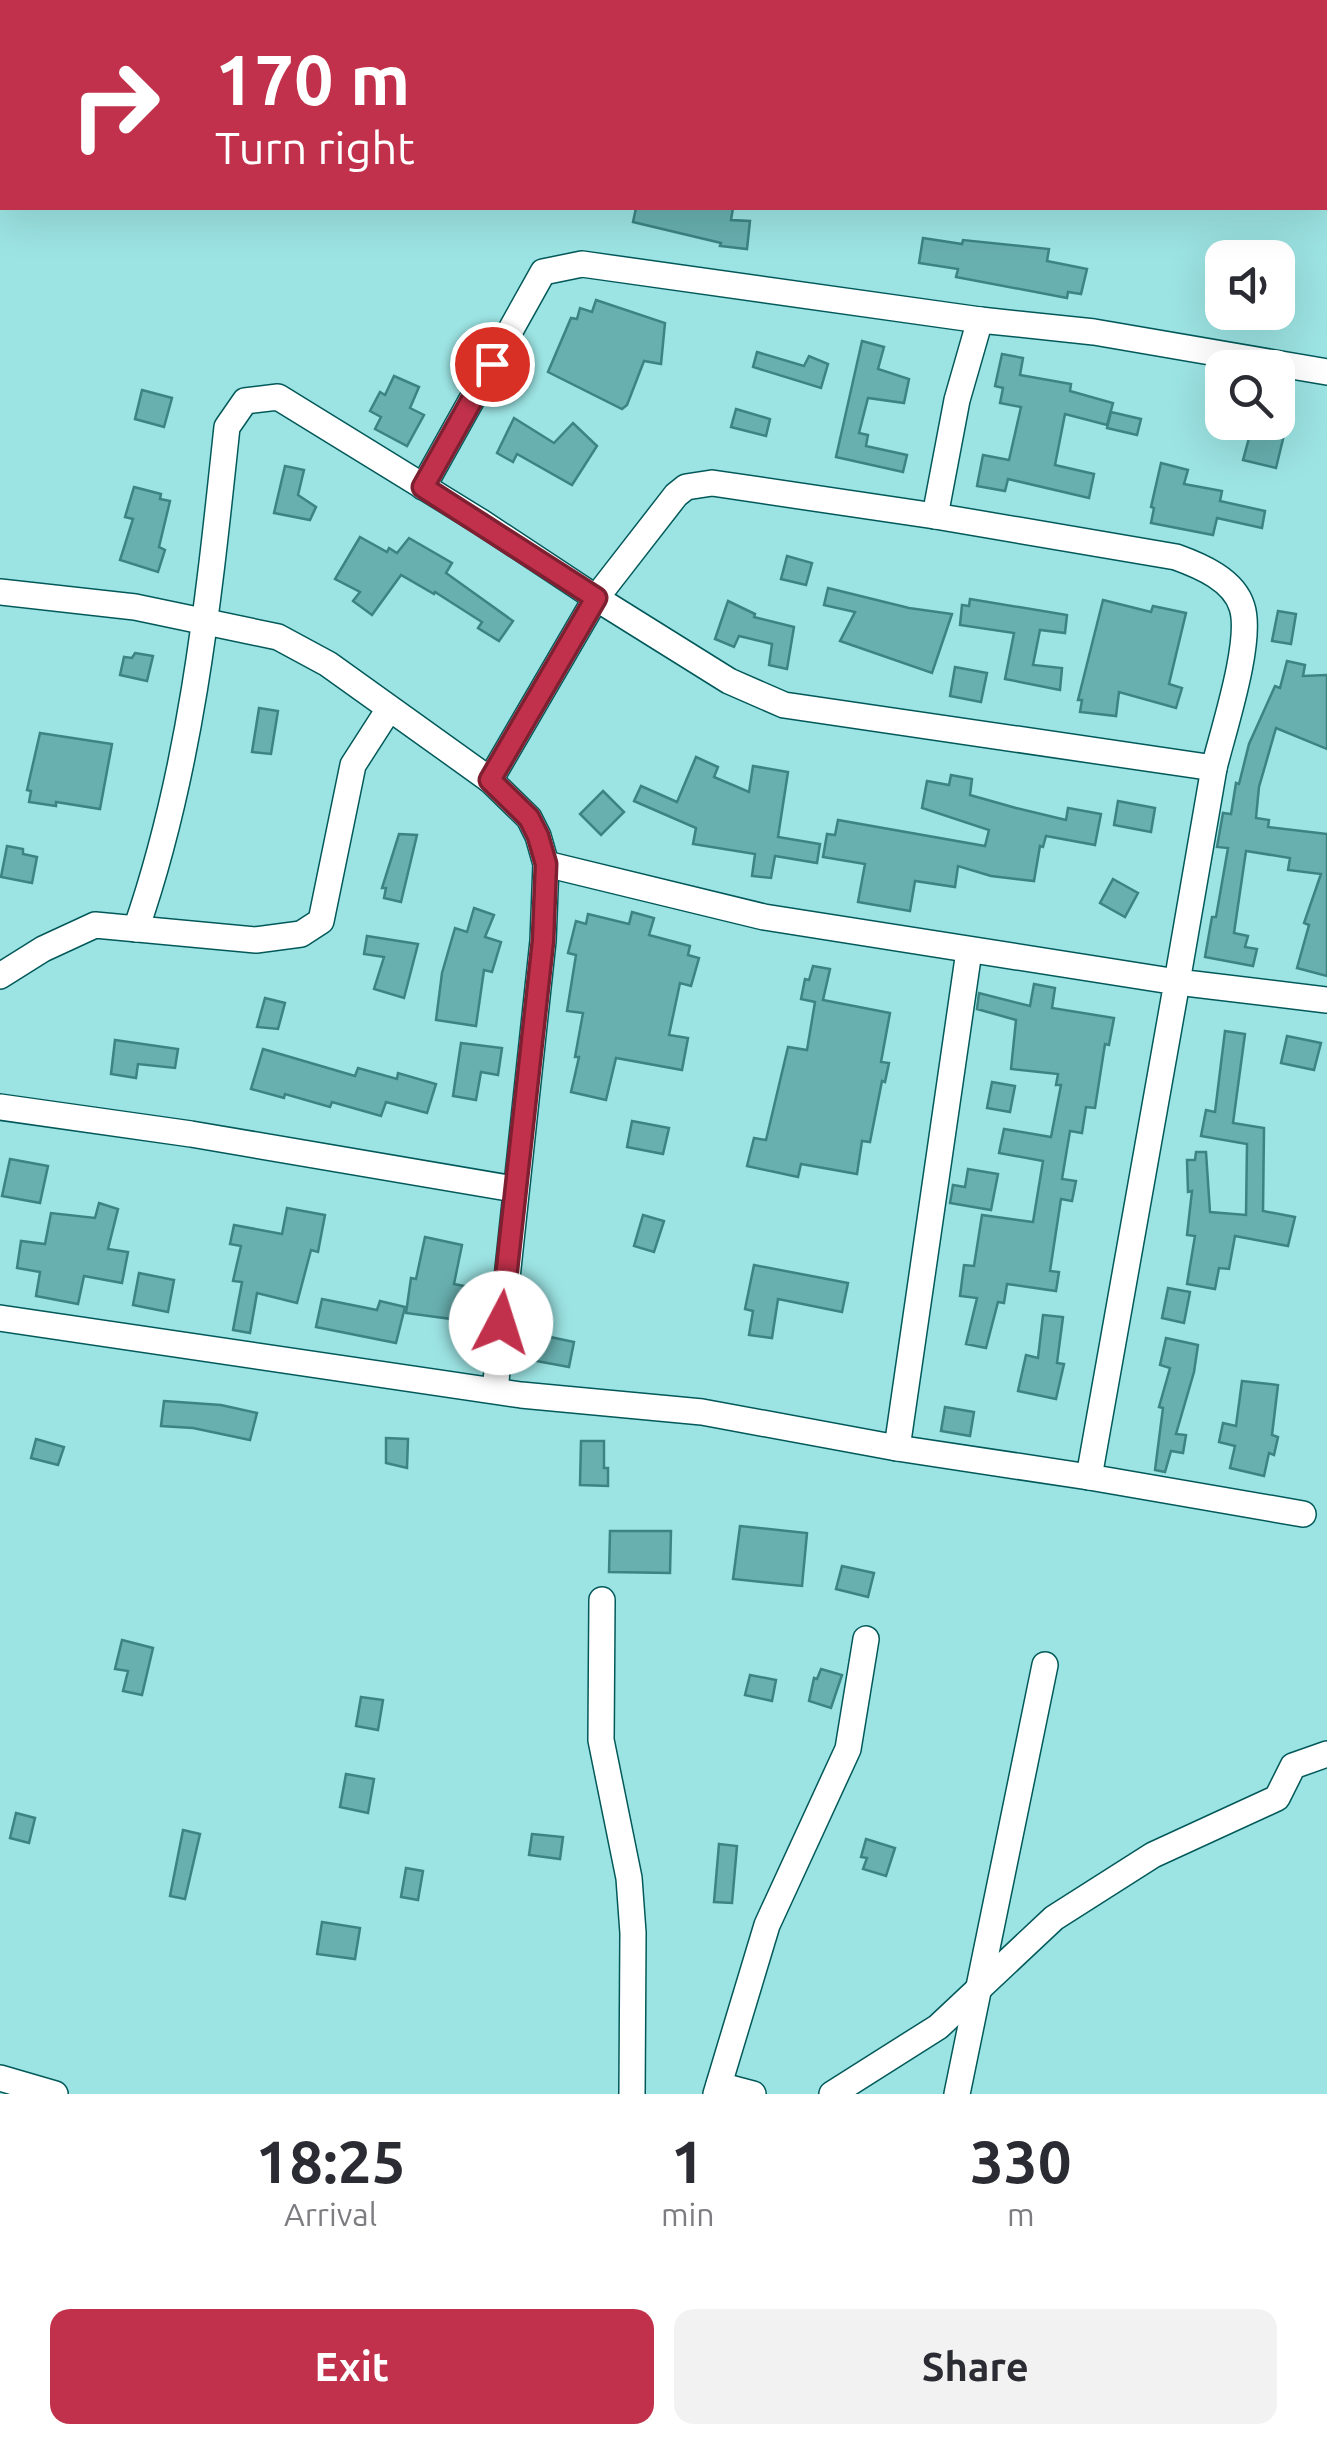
<!DOCTYPE html>
<html lang="en">
<head>
<meta charset="utf-8">
<style>
  body { margin:0; font-family:Ubuntu,sans-serif; background:#f2f2f3; color:#2b2b33; height:100vh; display:flex; flex-direction:column; font-size:38px; white-space:nowrap }
  * { box-sizing:border-box; margin:0 }
  p { font-size:32px; color:#7c7c81 }
  .icon { flex:none; width:55px; height:55px; fill:none; stroke:currentColor; stroke-width:2; stroke-linecap:round; stroke-linejoin:round }
  .map { position:relative; height:2094px; overflow:hidden }
  .sheet { display:flex; flex-direction:column; background:#fff; flex:1 }
  .sheet>* { flex:none }
  .guide { position:absolute; left:0px; top:0px; width:1328px; height:210px; box-shadow:0 10px 40px #0002; background:#c2314b; color:#fff; overflow:hidden }
  .tools { position:absolute; left:1205px; top:240px; display:grid; gap:20px }
  .tools a { display:grid; place-items:center; width:90px; height:90px; border-radius:20px; background:#fff; box-shadow:0 10px 40px #0002; font-size:50px }
  .pin { position:absolute; display:grid; place-items:center; width:85px; height:85px; color:#fff; margin:-42px; border:5px solid #fff; border-radius:50%; box-shadow:0 2px 10px #0007 }
  .me { position:absolute; width:110px; margin:-55px; rotate:5deg; stroke-linejoin:round; filter:drop-shadow(0 0 8px #0008) }
  .turn { display:flex; align-items:center; gap:35px; height:210px; padding:0 50px; font-size:45px }
  .turn .icon { width:130px; height:130px; stroke-width:2.5 }
  .turn b { display:block; font-size:70px; line-height:85px }
  .eta { display:flex; justify-content:space-evenly; align-items:center; height:170px; text-align:center }
  .eta b { font-size:60px; font-weight:700; line-height:70px }
  .action { display:flex; gap:20px; margin-top:auto; padding:20px 50px }
  .action a { flex:1; height:115px; border-radius:20px; background:#c2314b; color:#fff; font-size:40px; font-weight:700; line-height:115px; text-align:center }
  .action a+a { background:#f2f2f3; color:#2b2b33 }
  .map>svg:first-child { display:block }
  .building { fill:#68afaf; stroke:#3c8383; stroke-width:2.5 }
  .lines { fill:none; stroke-linecap:round; stroke-linejoin:round }
  .street-casing { stroke:#03595a; stroke-width:28 }
  .street { stroke:#fff; stroke-width:25 }
  .route-casing { stroke:#7e2031; stroke-width:25 }
  .route { stroke:#c2314b; stroke-width:18 }
</style>
</head>
<body>
<div class="map">
<svg width="1327" height="2094" viewBox="0 0 1327 2094">
  <rect width="100%" height="100%" fill="#9ce3e3"/>
  <!-- building -->
  <g class="building">
    <path d="M636 208H733L731 220 750 221 747 249 720 246 721 243 633 222Z"/>
    <path d="M923 238 962 244 963 240 1049 249 1047 261 1087 269 1081 294 1068 292 1067 298 956 277 958 269 919 263Z"/>
    <path d="M596 300 665 323 661 364 644 361 627 405 622 409 548 372 571 318 577 319 580 308 592 312Z"/>
    <path d="M862 341 884 347 878 369 909 379 904 403 868 398 859 433 868 435 866 446 907 455 903 472 836 457Z"/>
    <path d="M757 352 804 366 809 356 828 364 821 388 753 367Z"/>
    <path d="M1002 354 1023 358 1020 375 1071 384 1070 391 1113 403 1107 425 1065 414 1055 465 1094 474 1089 498 1008 479 1005 491 977 486 983 455 1009 460 1021 407 1000 403 1003 388 995 386Z"/>
    <path d="M394 376 419 387 410 408 424 415 407 446 375 429 381 417 370 411 380 392 385 395Z"/>
    <path d="M142 390 172 398 164 427 135 419Z"/>
    <path d="M736 409 770 419 766 436 731 427Z"/>
    <path d="M1111 412 1141 419 1137 435 1107 428Z"/>
    <path d="M514 418 554 443 573 423 597 446 572 485 517 454 513 462 497 453Z"/>
    <path d="M1252 427 1284 435 1276 468 1243 460Z"/>
    <path d="M1161 463 1188 470 1184 484 1222 491 1220 501 1265 511 1262 528 1217 518 1213 535 1151 523 1154 508 1151 507Z"/>
    <path d="M285 466 304 470 298 495 316 507 310 520 274 513Z"/>
    <path d="M134 487 161 494 160 499 170 501 159 547 165 550 158 572 120 560 133 519 125 517Z"/>
    <path d="M360 537 387 552 389 548 397 553 409 538 452 563 446 573 513 621 499 641 478 628 482 622 435 592 434 594 401 575 372 615 353 601 360 592 335 579Z"/>
    <path d="M787 556 812 563 806 585 781 579Z"/>
    <path d="M828 588 909 608 952 614 932 673 840 641 855 612 824 605Z"/>
    <path d="M970 599 1067 615 1065 633 1040 630 1033 665 1062 668 1060 690 1005 679 1014 633 960 625 962 605 969 606Z"/>
    <path d="M1103 600 1151 612 1153 606 1186 613 1169 684 1182 688 1176 708 1119 692 1116 716 1080 712 1082 700H1078Z"/>
    <path d="M728 601 755 614 754 617 794 627 787 669 769 665 772 644 739 636 734 647 715 639Z"/>
    <path d="M1278 611 1296 614 1291 644 1272 641Z"/>
    <path d="M135 653 153 656 147 681 120 675 124 657 132 658Z"/>
    <path d="M1287 661 1305 665 1303 676 1327 675V749L1276 728 1259 787 1256 818 1269 820 1268 827 1327 834V976L1297 968 1309 925 1304 923 1321 874 1288 870 1290 858 1246 851 1234 933 1248 936 1245 947 1257 949 1253 966 1205 957 1212 917H1216L1228 848 1217 847 1223 813 1231 814 1236 783 1239 784 1249 744 1275 686 1280 688Z"/>
    <path d="M955 667 987 673 981 702 950 696Z"/>
    <path d="M259 708 278 711 271 754 252 752Z"/>
    <path d="M40 733 112 744 100 809 56 802V806L29 802 31 791 27 790Z"/>
    <path d="M696 757 718 767 714 777 749 792 753 766 788 772 778 837 820 844 817 863 775 856 771 878 752 876 755 854 693 844 696 828 634 801 641 786 677 802Z"/>
    <path d="M951 775 972 779 970 795 1016 808 1066 820 1068 808 1101 814 1095 845 1046 836 1043 847 1040 846 1034 881 991 876 958 866 955 887 915 881 910 911 858 902 865 864 823 857 827 834 835 835 838 820 985 846 989 830 922 808 927 781 949 785Z"/>
    <path d="M603 791 624 812 601 835 580 814Z"/>
    <path d="M1118 801 1155 808 1151 832 1114 825Z"/>
    <path d="M399 834 417 835 401 902 384 898 386 888H382Z"/>
    <path d="M7 846 23 849V854L37 857 32 883 1 877Z"/>
    <path d="M1113 879 1138 893 1125 917 1100 903Z"/>
    <path d="M474 908 494 915 485 937 501 942 492 972 484 970 476 1026 436 1020 442 973 455 928 467 932Z"/>
    <path d="M632 912 654 918 649 935 690 946 688 955 699 958 691 986 680 983 669 1035 688 1038 682 1070 616 1058 606 1100 571 1092 579 1057H575L583 1013 567 1011 576 955 568 953 576 921 586 924 588 914 629 924Z"/>
    <path d="M367 936 418 944 404 998 374 989 384 957 364 954Z"/>
    <path d="M813 966 830 969 823 1000 890 1013 881 1062 889 1063 885 1082 882 1081 870 1142 862 1141 857 1174 801 1164 798 1177 747 1166 754 1138 766 1140 788 1047 807 1050 815 1002 801 999 805 979 809 980Z"/>
    <path d="M1034 984 1055 988 1052 1008 1114 1018 1109 1045 1105 1044 1095 1108 1086 1107 1082 1133 1070 1131 1062 1179 1076 1181 1072 1201 1061 1199 1050 1271 1059 1272 1056 1291 1007 1284 1004 1303 998 1302 986 1348 966 1344 977 1298 960 1296 964 1265 974 1266 982 1215 1033 1222 1043 1161 999 1153 1004 1129 1051 1137 1061 1085H1056L1058 1074 1011 1069 1016 1020 977 1009 979 993 1030 1006Z"/>
    <path d="M265 998 285 1003 278 1029 257 1027Z"/>
    <path d="M1225 1031 1245 1034 1233 1123 1264 1128 1263 1211 1295 1217 1288 1246 1235 1236 1229 1269 1219 1268 1215 1289 1187 1284 1195 1236 1187 1235 1192 1191 1188 1192 1187 1160H1195L1196 1152H1206L1210 1212 1246 1215 1247 1144 1201 1136 1206 1110 1215 1112Z"/>
    <path d="M1287 1036 1321 1043 1314 1070 1281 1063Z"/>
    <path d="M115 1040 178 1049 175 1068 138 1064 136 1078 111 1074Z"/>
    <path d="M461 1043 502 1048 498 1075 481 1072 476 1100 453 1096Z"/>
    <path d="M263 1049 355 1076 358 1068 397 1079 398 1073 436 1084 427 1113 386 1102 381 1116 332 1102 330 1107 285 1094 284 1098 251 1089Z"/>
    <path d="M992 1082 1015 1086 1010 1112 987 1108Z"/>
    <path d="M632 1121 669 1128 663 1154 627 1147Z"/>
    <path d="M10 1159 48 1166 40 1203 2 1196Z"/>
    <path d="M968 1169 998 1174 991 1210 950 1203 953 1185 965 1187Z"/>
    <path d="M99 1203 118 1209 108 1249 128 1252 122 1283 84 1276 78 1304 36 1296 40 1272 17 1268 21 1241 45 1244 51 1213 95 1218Z"/>
    <path d="M287 1208 325 1215 318 1252 311 1250 297 1303 257 1293 250 1333 233 1330 242 1282 233 1281 241 1246 230 1244 234 1225 282 1234Z"/>
    <path d="M643 1215 664 1221 654 1252 634 1246Z"/>
    <path d="M425 1237 462 1245 454 1284 464 1286 459 1320 406 1313 411 1278 416 1279Z"/>
    <path d="M754 1265 848 1283 842 1312 778 1299 772 1338 749 1335 753 1311 745 1309Z"/>
    <path d="M139 1273 174 1280 168 1312 133 1305Z"/>
    <path d="M1168 1288 1190 1292 1184 1323 1162 1318Z"/>
    <path d="M322 1299 377 1310 380 1301 405 1307 396 1343 316 1327Z"/>
    <path d="M1043 1315 1063 1317 1057 1363 1064 1364 1056 1399 1018 1391 1026 1355 1038 1358Z"/>
    <path d="M536 1334 574 1342 569 1367 531 1360Z"/>
    <path d="M1166 1338 1198 1345 1194 1372 1176 1434 1186 1435 1183 1453 1171 1451 1165 1472 1155 1470 1163 1408 1159 1407 1170 1368 1160 1365Z"/>
    <path d="M1242 1381 1278 1385 1272 1435 1278 1437 1274 1455 1269 1453 1264 1476 1230 1468 1235 1446 1219 1442 1223 1423 1236 1426Z"/>
    <path d="M164 1401 221 1405 257 1413 250 1440 193 1428 161 1426Z"/>
    <path d="M945 1407 974 1412 970 1436 941 1431Z"/>
    <path d="M386 1438 408 1439 407 1468 386 1463Z"/>
    <path d="M36 1439 64 1447 58 1465 31 1458Z"/>
    <path d="M581 1441H604V1468H608V1486L580 1485Z"/>
    <path d="M740 1526 807 1533 802 1586 733 1579Z"/>
    <path d="M610 1531H671L670 1573 609 1572Z"/>
    <path d="M842 1566 874 1573 868 1597 836 1589Z"/>
    <path d="M122 1640 153 1648 142 1695 123 1691 128 1671 115 1669Z"/>
    <path d="M821 1669 842 1675 831 1708 809 1701 814 1678 817 1679Z"/>
    <path d="M750 1675 776 1680 772 1701 745 1695Z"/>
    <path d="M361 1697 383 1700 378 1730 356 1726Z"/>
    <path d="M346 1774 374 1779 368 1813 340 1807Z"/>
    <path d="M16 1813 35 1818 29 1843 10 1838Z"/>
    <path d="M183 1830 200 1834 185 1899 170 1896Z"/>
    <path d="M532 1834 563 1837 560 1859 529 1855Z"/>
    <path d="M866 1839 895 1848 886 1876 863 1869 867 1858 861 1857Z"/>
    <path d="M719 1844 737 1846 732 1903 714 1902Z"/>
    <path d="M406 1868 423 1871 418 1900 401 1897Z"/>
    <path d="M322 1922 360 1928 355 1959 317 1954Z"/>
  </g>
  <g class="lines">
    <!-- street casing -->
    <g class="street-casing">
      <g id="street">
        <path d="M712 483 935 516 1176 557C1201 566 1234 580 1242 607 1253 641 1223 731 1214 768L784 705 729 681 596 598 676 495 686 487Z"/>
        <path d="M423 487 543 272 582 264 980 320"/>
        <path d="M935 516 957 400 980 320 1094 332 1327 372"/>
        <path d="M0 592 135 607 278 637 328 664 490 780 529 818 538 836 546 864 543 941 495 1390"/>
        <path d="M1214 768 1177 982 1327 1000"/>
        <path d="M546 864 764 917 1177 982 1089 1477"/>
        <path d="M136 929C192 768 209 596 227 427L245 401 278 397 481 522 596 598 490 780"/>
        <path d="M0 976 43 949 95 925 256 940 301 934 321 921 353 765 389 709"/>
        <path d="M0 1107 191 1134 514 1189"/>
        <path d="M0 1318 521 1395 702 1412 897 1448 1089 1477 1303 1514"/>
        <path d="M897 1448 969 951"/>
        <path d="M602 1600 601 1740 629 1878 633 1933 632 2094"/>
        <path d="M0 2078 55 2094"/>
        <path d="M719 2085 753 2094"/>
        <path d="M716 2094 767 1925 848 1749 866 1639"/>
        <path d="M832 2094 938 2027 1054 1918 1153 1855 1277 1798 1293 1766 1327 1754"/>
        <path d="M957 2094 1045 1665"/>
      </g>
    </g>
    <!-- street -->
    <use href="#street" class="street"/>
  </g>
  <g class="lines">
    <!-- route casing -->
    <g class="route-casing">
      <path id="route" d="M492 364 423 487 596 598 490 780 529 818 538 836 546 864 543 941 501 1323"/>
    </g>
    <!-- route -->
    <use href="#route" class="route"/>
  </g>
</svg>
<div class="tools">
<a><svg class="icon" aria-label="sound" viewBox="0 0 24 24"><path d="M4 9h4l5-4v14l-5-4H4zM17 9q2 3 0 6"/></svg></a>
<a><svg class="icon" aria-label="search" viewBox="0 0 24 24"><circle cx="10" cy="10" r="6"/><path d="M15 15l6 6"/></svg></a>
</div>
<div class="pin" style="left:492px;top:364px;background:#d93025"><svg class="icon" aria-label="arrive" viewBox="0 0 24 24"><path d="M6 21V4h12l-3 4 3 4H6"/></svg></div>
<svg class="me" style="left:501px;top:1323px" viewBox="-20 -20 40 40"><circle r="19" fill="#fff"/><path d="M0-13L10 11 0 6-10 11z" fill="#c2314b"/></svg>
<div class="guide">
<div class="turn"><svg class="icon" aria-label="right" viewBox="0 0 24 24"><path d="M7 20v-9h11M14 6l5 5-5 5"/></svg><div><b>170 m</b>Turn right</div></div>
</div>
</div>
<section class="sheet">
<div class="eta">
<div><b>18:25</b><p>Arrival</p></div>
<div><b>1</b><p>min</p></div>
<div><b>330</b><p>m</p></div>
</div>
<div class="action"><a>Exit</a><a>Share</a></div>
</section>
</body>
</html>
